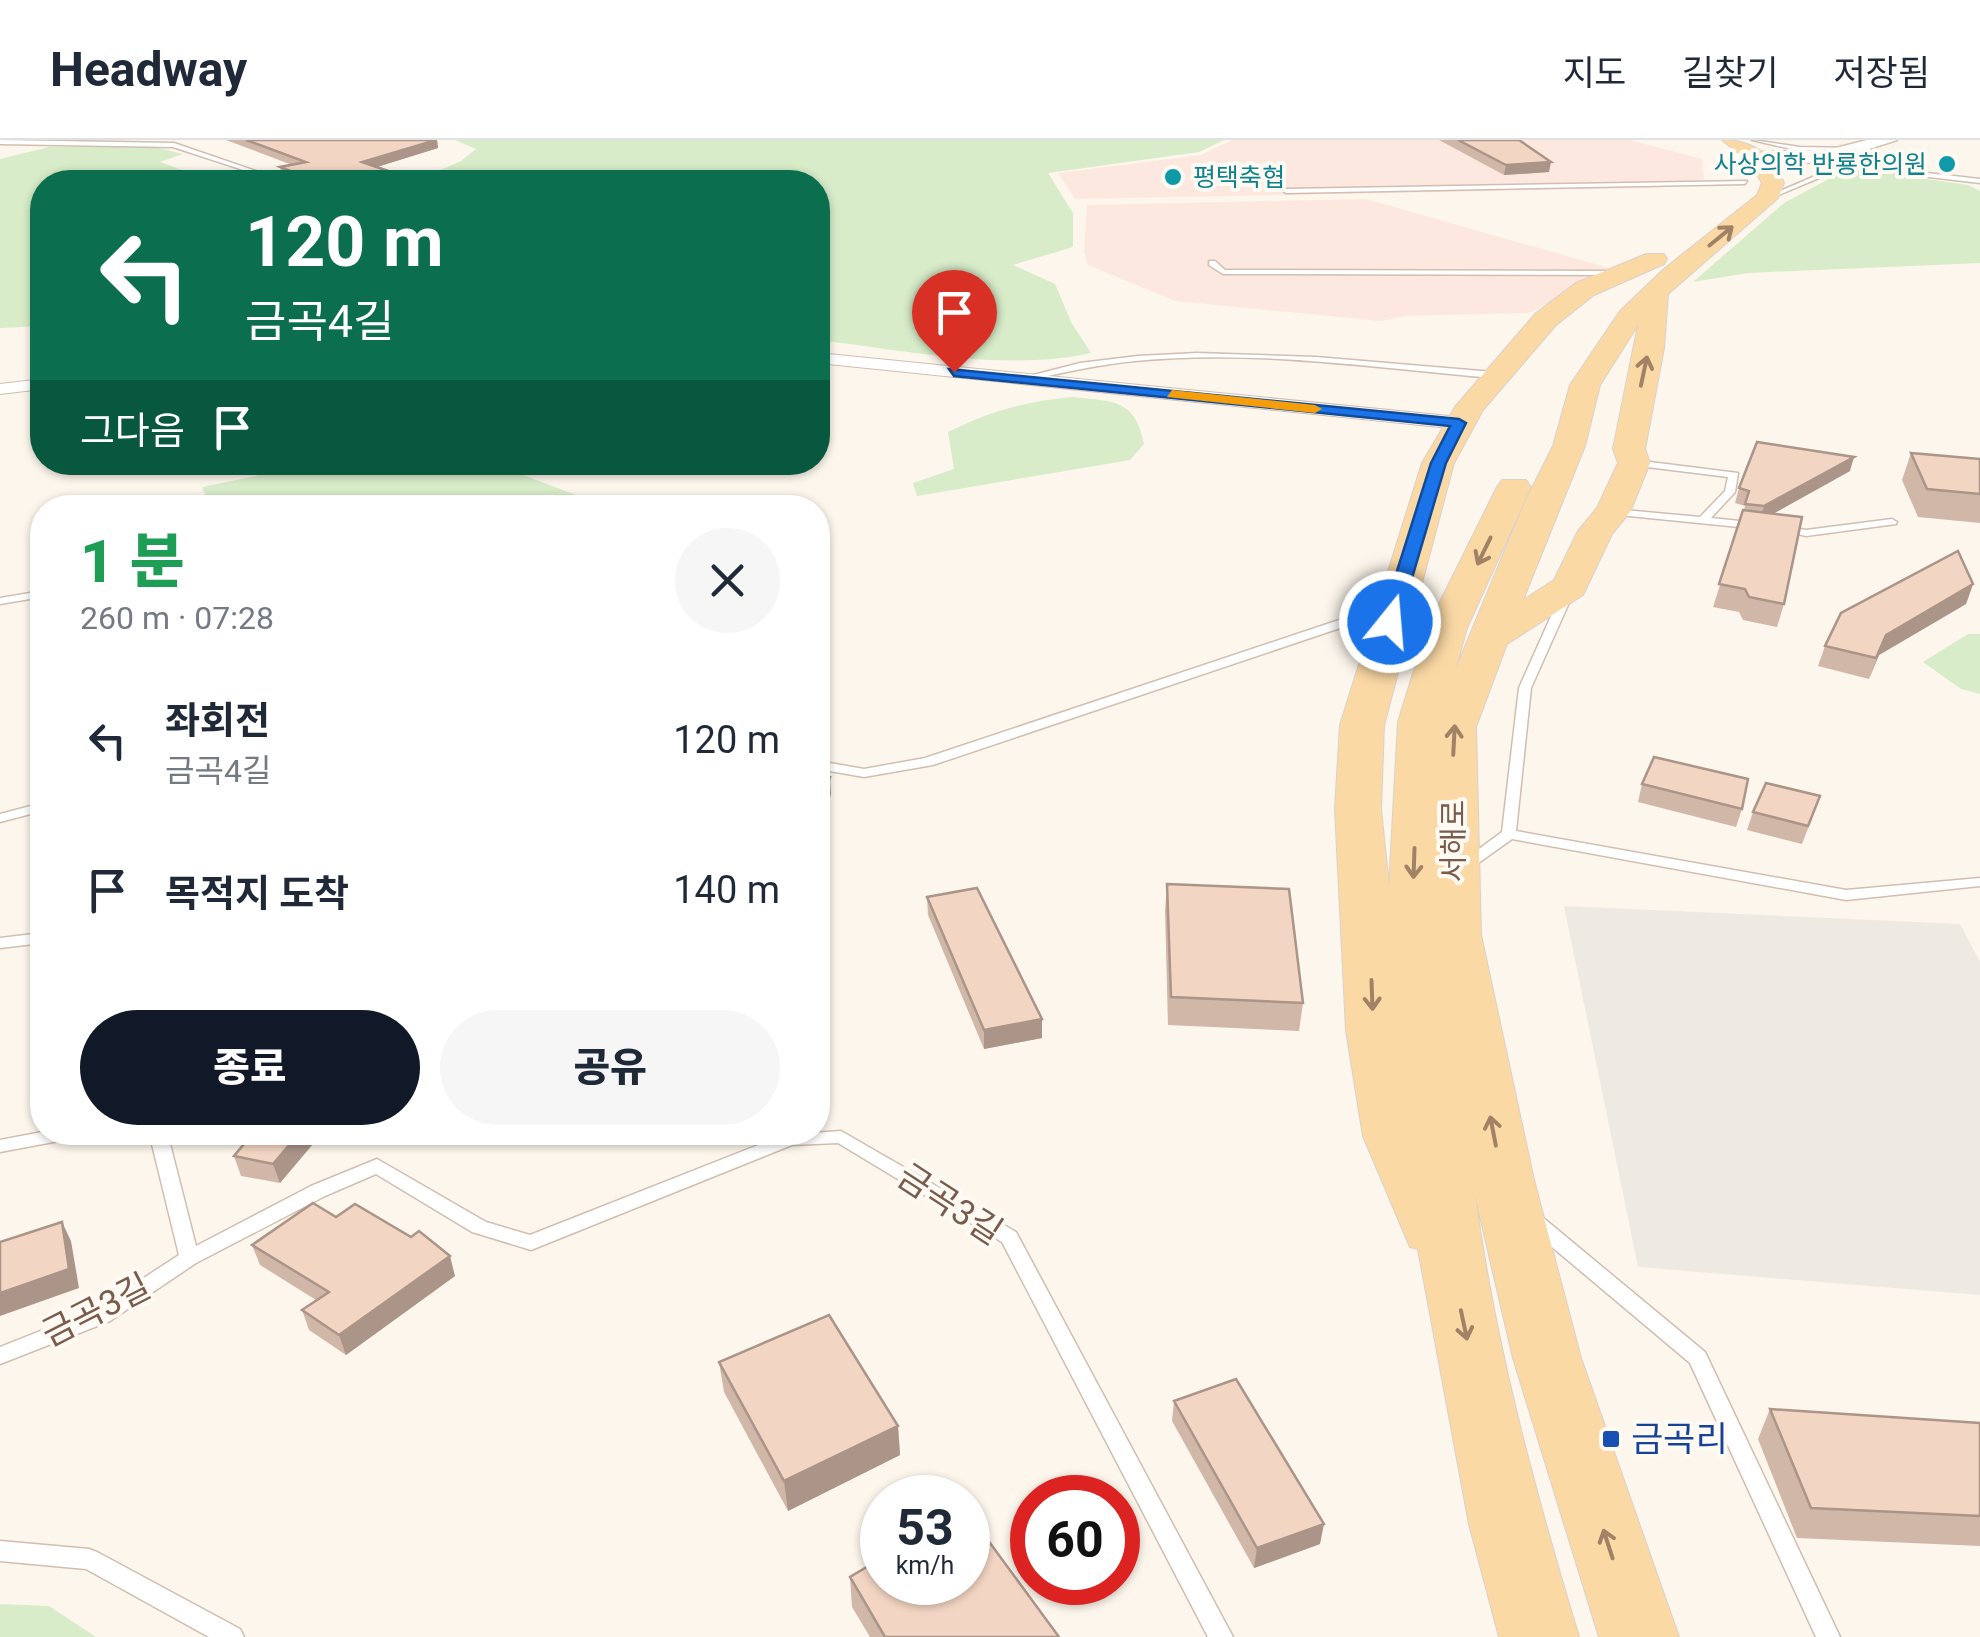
<!DOCTYPE html>
<html lang="ko">
<head>
<meta charset="utf-8">
<style>
  body { margin:0; font-family:Roboto,"Noto Sans KR",sans-serif; background:#f6f6f7; color:#1f2937; height:100vh; display:flex; flex-direction:column; font-size:38px; white-space:nowrap }
  * { box-sizing:border-box; margin:0 }
  p { font-size:32px; color:#747a83 }
  .icon { flex:none; width:55px; height:55px; fill:none; stroke:currentColor; stroke-width:2; stroke-linecap:round; stroke-linejoin:round }
  .map { position:relative; flex:1; overflow:hidden }
  .details { position:absolute; left:30px; top:355px; width:800px; height:650px; display:flex; flex-direction:column; background:#fff; border-radius:40px; box-shadow:0 2px 8px #0004 }
  .details>* { flex:none }
  .guide { position:absolute; left:30px; top:30px; width:800px; height:305px; border-radius:40px; box-shadow:0 2px 8px #0004; background:#0b6e4f; color:#fff; overflow:hidden }
  .speed { position:absolute; left:860px; top:1335px; display:flex; gap:20px; font-size:50px; font-weight:700; text-align:center }
  .speed>* { display:grid; place-content:center; width:130px; height:130px; border-radius:50%; background:#fff; box-shadow:0 2px 8px #0004; line-height:1 }
  .speed small { font-size:25px; font-weight:400 }
  .speed .limit { border:15px solid #d22; background:#fff; color:#111 }
  .pin { position:absolute; display:grid; place-items:center; width:85px; height:85px; color:#fff; margin:-102px -42px; border-radius:50% 50% 50% 0; rotate:-45deg; box-shadow:0 0 10px #0007 }
  .pin .icon { rotate:45deg }
  .me { position:absolute; width:110px; margin:-55px; rotate:17deg; stroke-linejoin:round; filter:drop-shadow(0 0 8px #0008) }
  .turn { display:flex; align-items:center; gap:35px; height:210px; padding:0 50px; font-size:45px }
  .turn .icon { width:130px; height:130px; stroke-width:2.5 }
  .turn b { display:block; font-size:70px; line-height:85px }
  .then { display:flex; align-items:center; height:95px; padding:0 50px; background:#0003; gap:20px; font-size:38px }
  .round { display:grid; place-items:center; flex:none; width:105px; height:105px; border-radius:52px; background:#f6f6f7 }
  .headline { display:flex; align-items:center; justify-content:space-between; height:170px; padding:0 50px }
  h1 { font-size:60px; font-weight:800; line-height:75px; color:#1e9e55 }
  .action { display:flex; gap:20px; margin-top:auto; padding:20px 50px }
  .action a { flex:1; height:115px; border-radius:60px; background:#111827; color:#fff; font-size:40px; font-weight:800; line-height:115px; text-align:center }
  .action a+a { background:#f6f6f7; color:#1f2937 }
  ul { padding:0; list-style:none }
  li { display:flex; align-items:center; gap:30px; height:150px; padding:0 50px }
  li div { flex:1 }
  li b { display:block; font-size:38px }
  li em { font-style:normal }
  header { display:flex; align-items:center; gap:60px; box-sizing:border-box; height:140px; padding:0 50px; background:#fff; border-bottom:2px solid #e0e1e3 }
  header strong { font-size:48px }
  nav { display:flex; gap:55px; margin-inline-start:auto; font-size:35px }
  .map>svg:first-child { display:block }
  .commercial { fill:#fde8e0 }
  .industrial { fill:#efe9e4 }
  .green { fill:#d8ecc9 }
  .lines { fill:none; stroke-linecap:round; stroke-linejoin:round }
  .lane-casing { stroke:#d1beb0; stroke-width:3 }
  .street-casing { stroke:#d1beb0; stroke-width:2 }
  .secondary-casing { stroke:#d6c0b0; stroke-width:3 }
  .primary-casing { stroke:#dad1cd; stroke-width:2 }
  .lane { fill:#fff; fill-rule:evenodd }
  .street { fill:#fff; fill-rule:evenodd }
  .secondary { fill:#fff; fill-rule:evenodd }
  .primary { fill:#fbd9a5; fill-rule:evenodd }
  .wall { fill:#d1b7a8 }
  .shaded-wall { fill:#aa9588 }
  .building { fill:#f3d5c3; stroke:#aa9588; stroke-width:2.5 }
  .oneway { stroke:#a18267 }
  .route { fill:#1a73e8; stroke:#114b97; stroke-width:2.5 }
  .slow { fill:#f59e0b }
  .culture-dot { fill:#0f9aa8; stroke:#fffaf3; stroke-width:4 }
  .transit-dot { fill:#1a4fb4; stroke:#fffaf3; stroke-width:4 }
  .labels { text-anchor:middle; stroke-width:8; stroke-linejoin:round; paint-order:stroke }
  .far-culture-label { font-size:25px; fill:#0d838f; stroke:#fffaf3; text-anchor:end }
  .street-label { font-size:30px; fill:#7a5c4d; stroke:#fffaf3 }
  .near-street-label { font-size:35px; fill:#7a5c4d; stroke:#fffaf3 }
  .near-transit-label { font-size:35px; fill:#164399; stroke:#fffaf3; text-anchor:start }
</style>
</head>
<body>
<header>
<strong>Headway</strong>
<nav><a>지도</a><a>길찾기</a><a>저장됨</a></nav>
</header>
<div class="map">
<svg width="1980" height="1497" viewBox="0 0 1980 1497">
  <rect width="100%" height="100%" fill="#fdf6ec"/>
  <!-- commercial -->
  <g class="commercial">
    <path d="M1232 0H1630L1702 19 1704 38 1700 44 1646 48 1075 59 1058 33 1201 15Z"/>
    <path d="M1366 59 1609 128 1530 173 1405 176 1381 181 1175 161 1088 125 1084 112 1087 65Z"/>
  </g>
  <!-- industrial -->
  <path class="industrial" d="M1564 766 1960 784 1980 822V1155L1638 1127Z"/>
  <!-- green -->
  <g class="green">
    <path d="M455 0H1224L1199 12 1048 33 1073 73V107L1013 125 1055 144 1071 182 1091 213C1004 232 906 210 818 200V42H413L461 21 476 9Z"/>
    <path d="M49 7H155L183 14 160 22 216 42H42V186L0 188V19Z"/>
    <path d="M1849 28 1968 45 1980 51V123L1748 133 1693 142 1784 63Z"/>
    <path d="M1073 257C1113 262 1135 258 1144 304L1130 320 917 356 913 343 954 329 948 292C993 270 1023 262 1073 257Z"/>
    <path d="M489 322 576 355 570 368H211L202 347 256 336 269 323Z"/>
    <path d="M1968 494H1980V554L1961 549 1923 522Z"/>
    <path d="M0 1464 49 1466 96 1497H0Z"/>
  </g>
  <g class="lines">
    <!-- lane casing -->
    <g class="lane-casing">
      <g id="lane">
        <path d="M0 0 174 3 288 42H280L173 7 0 4Z"/>
        <path d="M1752 0 1800 7 1851 8 1800 11Z"/>
        <path d="M1842 15 1847 16 1840 23 1980 39V43L1835 26 1819 38 1769 59 1764 58 1815 36Z"/>
        <path d="M1747 41 1745 44 1286 53 1283 51 1286 49Z"/>
        <path d="M1209 121H1215L1225 130 1616 131 1620 133 1616 135 1223 134 1209 125Z"/>
        <path d="M1197 213 1316 217 1493 232 1497 235 1493 238C1375 228 1253 209 1135 221 1096 225 1059 233 1022 242L1018 239 1080 223 1138 216Z"/>
        <path d="M1634 320 1738 333 1735 352 1711 378 1759 383 1764 386 1759 389 1609 374 1608 372 1613 369 1700 377 1725 351 1728 337 1631 325V321Z"/>
        <path d="M1892 379 1897 382 1896 384 1806 396 1777 389 1782 386 1806 390Z"/>
        <path d="M42 451V457L0 464V458Z"/>
        <path d="M1566 453 1572 456 1531 548 1516 691 1846 750 1980 738V746L1846 760 1512 699 1470 729H1460L1458 726 1460 723 1502 692 1519 548 1560 456Z"/>
        <path d="M1348 477 1390 478 1396 482 1390 486 1349 485 933 625 864 637 818 629V621L864 629 925 618Z"/>
        <path d="M42 663V671L0 682V674Z"/>
        <path d="M42 793V803L0 808V798Z"/>
        <path d="M841 991 1016 1092 1233 1497H1208L1002 1102 838 1003 792 1005 531 1110 472 1092 376 1034 325 1056 196 1123 110 1181 0 1224V1207L96 1169 179 1115 149 992H167L196 1106 311 1046 377 1019 486 1082 530 1095 784 995Z"/>
        <path d="M42 992H84L81 996 75 998 0 1012V1000Z"/>
        <path d="M1534 1074 1541 1076 1705 1212 1840 1497H1816L1690 1223 1527 1086 1524 1081 1527 1076Z"/>
        <path d="M0 1401 89 1409 97 1412 240 1489 244 1497H209L86 1429 0 1421Z"/>
      </g>
    </g>
    <!-- street casing -->
    <g class="street-casing">
      <g id="street">
        <path d="M818 213 1459 277 1468 283 1459 289 818 223Z"/>
        <path d="M42 239V249L0 254V244Z"/>
      </g>
    </g>
    <!-- secondary casing -->
    <g class="secondary-casing">
      <path id="secondary" d="M1867 0H1897L1829 22 1736 25 1727 19 1736 13 1828 10Z"/>
    </g>
    <!-- primary casing -->
    <g class="primary-casing">
      <path id="primary" d="M1722 0C1754 0 1770 14 1784 43L1778 58 1668 154 1664 208 1645 309 1650 323 1630 372 1612 394 1583 455 1507 504 1476 587 1481 795 1534 1040 1581 1218 1679 1497H1599L1513 1218 1475 1055C1495 1205 1535 1352 1579 1497H1499L1469 1384 1418 1109 1410 1107 1363 996 1346 890 1335 669 1340 585 1422 323 1455 267 1536 173 1576 143 1646 114H1664L1667 119 1664 124 1594 155 1556 185 1483 270 1454 323 1384 585 1381 669 1389 747 1398 582 1427 488 1497 347 1502 340H1526L1531 347 1467 488 1455 531 1524 364 1553 306 1570 245 1620 171 1664 129 1757 55 1762 43 1749 22ZM1638 185 1613 309 1618 323 1597 368 1578 391 1554 440 1523 460 1585 306 1600 245Z"/>
    </g>
    <!-- lane -->
    <use href="#lane" class="lane"/>
    <!-- street -->
    <use href="#street" class="street"/>
    <!-- secondary -->
    <use href="#secondary" class="secondary"/>
    <!-- primary -->
    <use href="#primary" class="primary"/>
  </g>
  <!-- wall -->
  <g class="wall">
    <path d="M226 0H437L438 8 377 27 400 35 402 42H298L282 36 280 27 292 25Z"/>
    <path d="M1439 0H1519L1549 32 1504 35Z"/>
    <path d="M1911 313 1980 319V383L1918 377 1902 340Z"/>
    <path d="M1850 331 1773 374 1784 464 1777 487 1743 480 1739 472 1713 467 1745 366 1735 363 1739 348Z"/>
    <path d="M1973 444 1966 464 1879 515 1869 539 1818 526 1825 506Z"/>
    <path d="M1642 644 1742 669 1736 687 1638 662Z"/>
    <path d="M1753 672 1814 673 1802 704 1747 690Z"/>
    <path d="M1167 744 1303 863 1299 891 1168 885 1165 771Z"/>
    <path d="M927 757 1042 879V898L984 909 928 775Z"/>
    <path d="M254 992H323L280 1043 241 1036 234 1016Z"/>
    <path d="M336 1077 455 1136 346 1215 309 1190 302 1170 316 1160 260 1125 252 1105Z"/>
    <path d="M719 1222 898 1286 900 1315 788 1371 724 1252Z"/>
    <path d="M1174 1261 1320 1404 1254 1428 1172 1281Z"/>
    <path d="M1770 1269 1980 1283V1406L1797 1398 1758 1299Z"/>
    <path d="M850 1437 1059 1497H870L852 1467Z"/>
  </g>
  <!-- shaded-wall -->
  <g class="shaded-wall">
    <path d="M437 0 438 8 364 31 362 22Z"/>
    <path d="M1551 22 1549 32 1504 35 1506 25Z"/>
    <path d="M400 35 402 42H364Z"/>
    <path d="M1854 317 1850 331 1760 381 1764 366Z"/>
    <path d="M1973 444 1966 464 1879 515 1869 539 1886 495Z"/>
    <path d="M830 637 831 654 818 698V676Z"/>
    <path d="M1042 879V898L984 909V890Z"/>
    <path d="M300 992H323L280 1043 273 1024Z"/>
    <path d="M62 1082 71 1101 79 1148 0 1176V1153Z"/>
    <path d="M450 1116 455 1136 346 1215 339 1195Z"/>
    <path d="M898 1286 900 1315 788 1371 784 1341Z"/>
    <path d="M1324 1384 1320 1404 1254 1428 1257 1408Z"/>
  </g>
  <!-- building -->
  <g class="building">
    <path d="M246 0H436L362 22 400 35 364 42H319L280 27 306 22Z"/>
    <path d="M1458 0H1519L1551 22 1506 25Z"/>
    <path d="M1757 302 1854 317 1764 366 1745 364 1749 351 1739 348Z"/>
    <path d="M1911 313 1980 319V354L1927 349Z"/>
    <path d="M1743 370 1802 377 1784 464 1749 457 1745 449 1719 444Z"/>
    <path d="M1958 411 1973 444 1886 495 1876 518 1825 506 1841 473Z"/>
    <path d="M1654 617 1748 639 1742 669 1642 644Z"/>
    <path d="M818 636 830 637 818 676Z"/>
    <path d="M1766 643 1820 656 1808 686 1753 672Z"/>
    <path d="M1167 744 1289 749 1303 863 1171 857Z"/>
    <path d="M977 748 1042 879 984 890 927 757Z"/>
    <path d="M254 992H300L273 1024 234 1016Z"/>
    <path d="M313 1063 336 1077 355 1064 411 1097 419 1091 450 1116 339 1195 302 1170 329 1152 252 1105Z"/>
    <path d="M62 1082 69 1129 0 1153V1102Z"/>
    <path d="M829 1175 898 1286 784 1341 719 1222Z"/>
    <path d="M1236 1239 1324 1384 1257 1408 1174 1261Z"/>
    <path d="M1770 1269 1980 1283V1376L1811 1368Z"/>
    <path d="M968 1373 1059 1497H885L850 1437 882 1418V1442H968Z"/>
  </g>
  <!-- one-way arrows -->
  <defs><path id="oneway-shaft" d="M-6 0H5M1.5-3L5.5 0L1.5 3" fill="none" stroke-width="1.6" stroke-linecap="round" stroke-linejoin="round" transform="scale(2.5)"/></defs>
  <g class="oneway">
    <use href="#oneway-shaft" transform="translate(1721 96) rotate(-39)"/>
    <use href="#oneway-shaft" transform="translate(1644 231) rotate(-78)"/>
    <use href="#oneway-shaft" transform="translate(1484 411) rotate(116)"/>
    <use href="#oneway-shaft" transform="translate(1454 600) rotate(-87)"/>
    <use href="#oneway-shaft" transform="translate(1414 723) rotate(92)"/>
    <use href="#oneway-shaft" transform="translate(1372 855) rotate(88)"/>
    <use href="#oneway-shaft" transform="translate(1493 991) rotate(-101)"/>
    <use href="#oneway-shaft" transform="translate(1464 1185) rotate(78)"/>
    <use href="#oneway-shaft" transform="translate(1608 1404) rotate(-108)"/>
  </g>
  <!-- route -->
  <path class="route" d="M949 229 1459 279 1466 283 1446 323 1399 482 1390 487 1381 482 1431 323 1450 286 954 236Z"/>
  <!-- slow -->
  <path class="slow" d="M1172 250 1315 265 1322 269 1315 273 1167 257Z"/>
  <!-- markers -->
  <g class="culture-dot">
    <circle cx="1947" cy="24" r="10"/>
    <circle cx="1173" cy="37" r="10"/>
  </g>
  <rect class="transit-dot" x="1601" y="1289" width="20" height="20" rx="5"/>
  <g class="labels">
    <!-- far-culture labels -->
    <g class="far-culture-label">
      <text x="1927" y="33">사상의학 반룡한의원</text>
      <text x="1193" y="46" text-anchor="start">평택축협</text>
    </g>
    <!-- street labels -->
    <g class="street-label">
      <text transform="translate(1454 701) rotate(-90)" y="10">서해로</text>
    </g>
    <!-- near-street labels -->
    <g class="near-street-label">
      <text transform="translate(950 1064) rotate(33)" y="12">금곡3길</text>
      <text transform="translate(96 1170) rotate(-27)" y="12">금곡3길</text>
    </g>
    <!-- near-transit labels -->
    <g class="near-transit-label">
      <text x="1631" y="1311">금곡리</text>
    </g>
  </g>
</svg>
<div class="speed"><div>53<small>km/h</small></div><div class="limit">60</div></div>
<div class="pin" style="left:954px;top:232px;background:#d93025"><svg class="icon" aria-label="arrive" viewBox="0 0 24 24"><path d="M6 21V4h12l-3 4 3 4H6"/></svg></div>
<svg class="me" style="left:1390px;top:482px" viewBox="-20 -20 40 40"><circle r="17" fill="#1a73e8" stroke="#fff" stroke-width="3"/><path d="M0-11L8 9 0 5-8 9z" fill="#fff"/></svg>
<div class="guide">
<div class="turn"><svg class="icon" aria-label="left" viewBox="0 0 24 24"><path d="M17 20v-9H6M10 6l-5 5 5 5"/></svg><div><b>120 m</b>금곡4길</div></div>
<div class="then">그다음<svg class="icon" aria-label="arrive" viewBox="0 0 24 24"><path d="M6 21V4h12l-3 4 3 4H6"/></svg></div>
</div>
<section class="details">
<div class="headline"><div><h1>1 분</h1><p>260 m · 07:28</p></div><a class="round"><svg class="icon" aria-label="close" viewBox="0 0 24 24"><path d="M6 6l12 12M18 6L6 18"/></svg></a></div>
<ul>
<li><svg class="icon" aria-label="left" viewBox="0 0 24 24"><path d="M17 20v-9H6M10 6l-5 5 5 5"/></svg><div><b>좌회전</b><p>금곡4길</p></div><em>120 m</em></li>
<li><svg class="icon" aria-label="arrive" viewBox="0 0 24 24"><path d="M6 21V4h12l-3 4 3 4H6"/></svg><div><b>목적지 도착</b></div><em>140 m</em></li>
</ul>
<div class="action"><a>종료</a><a>공유</a></div>
</section>
</div>
</body>
</html>
